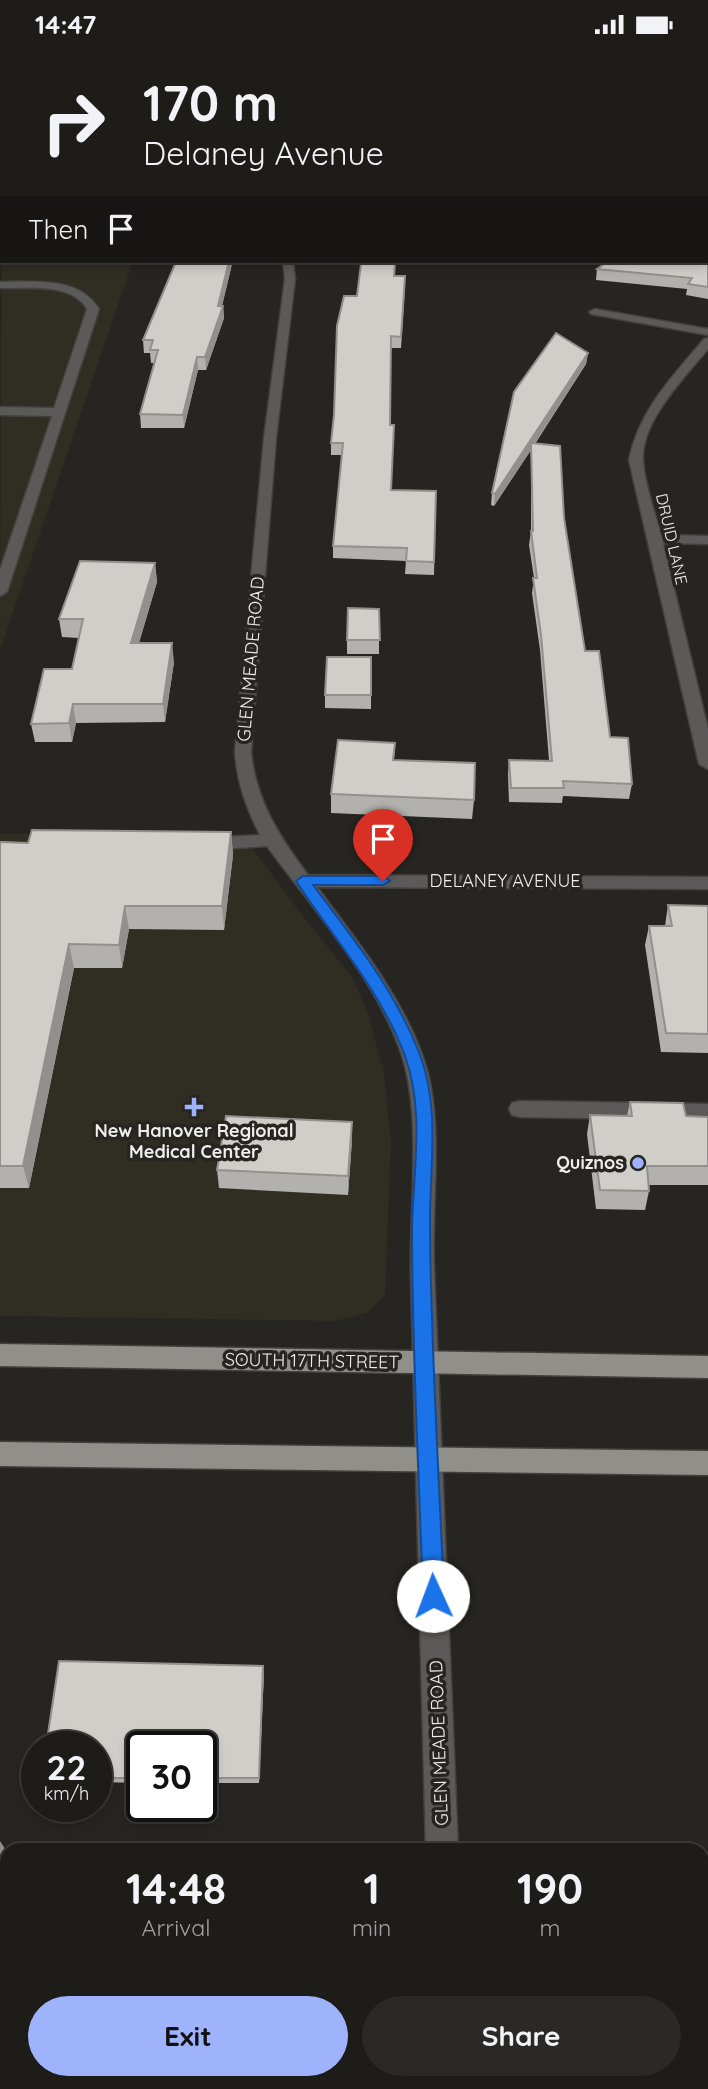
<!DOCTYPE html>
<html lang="en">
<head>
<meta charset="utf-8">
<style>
  body { margin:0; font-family:Quicksand,sans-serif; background:#2a2926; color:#f1f3f6; height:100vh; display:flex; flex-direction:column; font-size:26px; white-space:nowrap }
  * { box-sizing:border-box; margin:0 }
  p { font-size:23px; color:#a0a1a2 }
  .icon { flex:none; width:38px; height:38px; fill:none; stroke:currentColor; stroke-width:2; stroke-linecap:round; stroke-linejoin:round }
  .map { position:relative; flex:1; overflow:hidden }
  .drawer { position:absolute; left:0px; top:1794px; width:709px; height:247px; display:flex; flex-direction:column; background:#1d1c19; border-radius:21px 21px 0 0; box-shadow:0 4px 10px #0003,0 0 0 2px #3b3a38 }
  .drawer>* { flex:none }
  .top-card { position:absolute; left:0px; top:0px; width:709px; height:214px; box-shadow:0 4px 10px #0003,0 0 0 2px #3b3a38; background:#1d1c19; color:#f1f3f6; overflow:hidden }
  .speed { position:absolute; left:21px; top:1682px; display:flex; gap:14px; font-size:35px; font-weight:700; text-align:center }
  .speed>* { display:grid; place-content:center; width:91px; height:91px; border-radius:50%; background:#1d1c19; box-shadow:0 4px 10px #0003,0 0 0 2px #3b3a38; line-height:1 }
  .speed small { font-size:18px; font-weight:400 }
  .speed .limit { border:4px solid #111; border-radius:10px; background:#fff; color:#111 }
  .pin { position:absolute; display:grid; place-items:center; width:60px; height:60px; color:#fff; margin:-72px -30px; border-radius:50% 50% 50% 0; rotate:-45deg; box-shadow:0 0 7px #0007 }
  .pin .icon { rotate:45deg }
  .me { position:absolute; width:77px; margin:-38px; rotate:358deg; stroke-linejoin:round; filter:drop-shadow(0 0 5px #0008) }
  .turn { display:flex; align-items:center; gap:24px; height:147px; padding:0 28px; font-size:32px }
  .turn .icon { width:91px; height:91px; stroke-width:2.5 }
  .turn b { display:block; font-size:49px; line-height:60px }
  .then { display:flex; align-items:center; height:66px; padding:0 28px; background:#0003; gap:14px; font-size:26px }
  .eta { display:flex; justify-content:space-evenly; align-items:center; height:119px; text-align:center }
  .eta b { font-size:42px; font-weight:700; line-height:49px }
  .action { display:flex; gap:14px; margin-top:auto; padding:14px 28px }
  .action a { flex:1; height:80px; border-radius:42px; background:#9fb3fd; color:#111; font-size:28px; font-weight:700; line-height:80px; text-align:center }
  .action a+a { background:#2a2926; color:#f1f3f6 }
  .status { display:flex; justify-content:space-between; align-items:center; height:49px; padding:0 35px; background:#1d1c19; direction:ltr }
  .status svg { height:19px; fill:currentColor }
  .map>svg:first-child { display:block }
  .built { fill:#302d23 }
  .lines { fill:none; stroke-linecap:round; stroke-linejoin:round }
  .minor-casing { stroke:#43413d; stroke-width:3 }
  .major-casing { stroke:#43413d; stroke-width:3 }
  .minor { fill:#5b5a58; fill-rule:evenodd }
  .major { fill:#908f8a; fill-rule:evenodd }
  .wall { fill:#b3b1ad }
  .shaded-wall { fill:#92908d }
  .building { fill:#d0cec9; stroke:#92908d; stroke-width:2 }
  .route { fill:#1a73e8; stroke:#114b97; stroke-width:2 }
  .poi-dot { fill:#9fb3fd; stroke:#272521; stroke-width:2.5 }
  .labels { text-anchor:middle; stroke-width:7; stroke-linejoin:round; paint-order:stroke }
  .far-street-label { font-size:16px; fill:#efeeeb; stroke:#272521 }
  .street-label { font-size:18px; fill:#efeeeb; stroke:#272521 }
  .poi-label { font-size:18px; font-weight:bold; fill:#efeeeb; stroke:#272521 }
</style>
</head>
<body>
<div class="status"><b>14:47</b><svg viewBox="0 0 49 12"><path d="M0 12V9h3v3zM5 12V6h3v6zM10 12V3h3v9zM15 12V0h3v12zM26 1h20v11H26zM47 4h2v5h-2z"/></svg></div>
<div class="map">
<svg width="708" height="2040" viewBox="0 0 708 2040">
  <rect width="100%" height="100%" fill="#272521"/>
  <!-- built -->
  <g class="built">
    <path d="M2 183V212H133L0 601Z"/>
    <path d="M0 785H242L302 866 352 928 368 964 384 1024 391 1092 385 1246 367 1264 334 1272 0 1267Z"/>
  </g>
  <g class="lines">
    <!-- minor casing -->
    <g class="minor-casing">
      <g id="minor">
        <rect x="707" y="7" width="1" height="4"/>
        <path d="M0 55 2 56V62L0 61Z"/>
        <path d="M283 212H293L295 230 276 389 251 703C256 752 279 787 308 826L708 828V840L317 838C357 892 400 944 423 1008 445 1069 431 1153 434 1219 442 1413 450 1607 458 1801H426C421 1611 416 1421 411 1231 409 1162 422 1074 403 1010 380 935 313 860 267 797L205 801 196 795 205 789 260 786C246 758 237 734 235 703L264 389 285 230Z"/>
        <path d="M0 233C34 233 79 227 99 260L7 543 0 547V521L52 367 0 366V358L54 359 87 260C71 233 27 240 0 239Z"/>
        <path d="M595 260 708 280V286L591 265 589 263Z"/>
        <path d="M708 289V300C685 328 641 372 643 411 644 433 655 464 661 486L708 487V495L663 494 708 680V720L699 715 629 411C639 361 673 327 704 290Z"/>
        <path d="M520 1052 708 1055V1071L520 1068 512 1066 509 1060 512 1054Z"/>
        <path d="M702 1890 708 1891V1923L702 1922Z"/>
        <rect x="432" y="2034" width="34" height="6"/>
      </g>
    </g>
    <!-- major casing -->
    <g class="major-casing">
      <g id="major">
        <path d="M0 1295 708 1307V1329L0 1317Z"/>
        <path d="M0 1393 708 1402V1426L0 1417Z"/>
      </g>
    </g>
    <!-- minor -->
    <use href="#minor" class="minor"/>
    <!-- major -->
    <use href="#major" class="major"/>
  </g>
  <!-- wall -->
  <g class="wall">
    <path d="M707 40 708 42V250L686 246 687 240 596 231 597 220 707 212Z"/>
    <path d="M185 212H232V215L222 257H223L224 269 206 321H198L184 379H141L140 365 154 314H151L150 304H144L143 291Z"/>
    <path d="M395 227 405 238 401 299H391L390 376 391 441 436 442 434 526 405 525 406 512 333 509V497L342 406H331V394L334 366 357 247Z"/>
    <path d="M588 304 586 315 535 395 564 469 585 602 610 688 632 735 629 750 563 747 562 754 509 753 508 726 509 711H549L540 601 532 544 534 529 529 496 531 482V401L494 457 491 456 492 444Z"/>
    <path d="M155 514 157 533 139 594 174 613 165 673 76 674 72 693H35L31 675 72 620 79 589 62 588 59 570Z"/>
    <path d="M379 560V605H347V591Z"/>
    <path d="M371 608V660L325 659V646Z"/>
    <path d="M395 694 394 711 474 751 472 770 331 764V745Z"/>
    <path d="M231 783 233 806 224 881 129 880 122 919H74L29 1139H0V792L28 794Z"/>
    <path d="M668 856 708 857V1004L661 1003 645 896 649 877H665Z"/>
    <path d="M630 1053 686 1067 708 1068V1136H649V1142L645 1161 596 1160 587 1085 590 1066 627 1067Z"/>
    <path d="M352 1091 348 1146 219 1139 217 1121Z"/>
    <path d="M264 1623 259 1734H201V1698H142V1734L96 1733V1698Z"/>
    <path d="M73 2034H312V2040H124L77 2038Z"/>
  </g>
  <!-- shaded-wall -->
  <g class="shaded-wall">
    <path d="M0 141H2V151L0 152Z"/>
    <path d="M229 212H232V215L219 269 218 257Z"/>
    <path d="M223 257 224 269 206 321 205 308Z"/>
    <path d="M588 304 586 315 531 400V394V401L494 457 495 445Z"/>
    <path d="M197 308 198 321 184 379 183 366Z"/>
    <path d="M155 514 157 533 133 613 131 594Z"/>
    <path d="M172 594 174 613 165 673 163 655Z"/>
    <path d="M73 655 76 674 72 693 69 674Z"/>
    <path d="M231 783 233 806 224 881 222 857Z"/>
    <path d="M125 857 129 880 122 919 119 896Z"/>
    <path d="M69 895 74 919 29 1139 23 1117Z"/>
    <path d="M352 1073V1091L348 1146V1127Z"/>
    <path d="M263 1617 264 1623 259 1734V1729Z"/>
    <path d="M0 1792 7 1803 0 1843Z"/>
  </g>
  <!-- building -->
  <g class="building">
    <path d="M8 0H475V2H4Z"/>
    <path d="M2 3V31H0V4Z"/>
    <path d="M707 40 708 43V143L707 144Z"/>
    <path d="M0 69 2 70V100H0Z"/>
    <rect x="0" y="110" width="2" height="31"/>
    <path d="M707 147 708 150V238L688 235 692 229 597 220 608 212H707Z"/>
    <path d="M185 212H229L218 257H223L205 308H197L183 366 140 365 158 301H150L153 291H143L175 215H184Z"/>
    <path d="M361 215H395L394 227H405L401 288 391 287 390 376H394L391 441 436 442 434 513 406 512 407 499 333 497 343 394H331L334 366 337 277 344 247H357Z"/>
    <path d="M556 284 588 304 495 445 492 444 514 343Z"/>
    <path d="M531 394 560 397 564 469 585 602H599L610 688 628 689 632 735 563 732 564 739H511L509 711 552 712 541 586 533 529H537L531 482H533Z"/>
    <path d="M80 512 155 514 131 594H172L163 655H73L69 674 31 675 44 620H72L83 570H59Z"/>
    <path d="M348 559 379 560 380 591H347Z"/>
    <path d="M327 608H371V646H325Z"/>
    <path d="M338 691 395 694 393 711 475 714 474 751 331 745Z"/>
    <path d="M32 781 231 783 222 857H125L119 896 69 895 23 1117H0V793L28 794Z"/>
    <path d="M668 856 708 857V985L666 984 649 877H672Z"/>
    <path d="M630 1053 683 1054 686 1067 708 1068V1117H647L649 1142 600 1141 590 1066 632 1067Z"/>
    <path d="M226 1067 352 1073 348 1127 217 1121Z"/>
    <path d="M59 1612 263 1617 259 1729H201V1698H142V1729H96V1698H46Z"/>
    <path d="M166 2034H311L310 2040Z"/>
  </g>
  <!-- route -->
  <path class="route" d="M303 827H383L390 832 383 836H313C354 890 396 943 420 1006 441 1061 429 1123 430 1180 431 1302 439 1425 444 1547L441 1554 433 1557 426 1554 423 1547C419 1425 412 1302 412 1180 413 1124 425 1061 405 1007 380 940 334 890 296 832Z"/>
  <!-- markers -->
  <g class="poi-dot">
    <path d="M190.5 1047.5h7v7h7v7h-7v7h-7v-7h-7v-7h7z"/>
    <circle cx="638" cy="1114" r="7"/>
  </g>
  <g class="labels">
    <!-- far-street labels -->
    <g class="far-street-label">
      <text transform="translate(672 490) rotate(77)" y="6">DRUID LANE</text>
    </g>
    <!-- street labels -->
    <g class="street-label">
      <text transform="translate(251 610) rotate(-85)" y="6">GLEN MEADE ROAD</text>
      <text x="505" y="838">DELANEY AVENUE</text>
      <text transform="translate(312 1312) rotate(1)" y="6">SOUTH 17TH STREET</text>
      <text transform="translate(439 1694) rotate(-92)" y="6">GLEN MEADE ROAD</text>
    </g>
    <!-- poi labels -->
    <g class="poi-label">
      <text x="194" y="1088">New Hanover Regional<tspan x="194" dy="21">Medical Center</tspan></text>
      <text x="624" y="1120" text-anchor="end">Quiznos</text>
    </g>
  </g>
</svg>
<div class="speed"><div>22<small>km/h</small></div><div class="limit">30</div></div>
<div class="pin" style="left:383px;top:832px;background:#d93025"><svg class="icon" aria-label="arrive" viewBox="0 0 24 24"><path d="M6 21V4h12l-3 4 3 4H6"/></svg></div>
<svg class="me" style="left:433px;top:1547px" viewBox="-20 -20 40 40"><circle r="19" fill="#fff"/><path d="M0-13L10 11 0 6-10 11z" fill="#1a73e8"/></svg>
<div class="top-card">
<div class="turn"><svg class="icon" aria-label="right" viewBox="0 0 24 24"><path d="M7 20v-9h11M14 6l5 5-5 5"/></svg><div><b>170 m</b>Delaney Avenue</div></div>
<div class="then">Then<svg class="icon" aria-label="arrive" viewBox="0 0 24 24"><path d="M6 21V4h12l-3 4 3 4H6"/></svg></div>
</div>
<section class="drawer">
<div class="eta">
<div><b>14:48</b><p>Arrival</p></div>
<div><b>1</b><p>min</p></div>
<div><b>190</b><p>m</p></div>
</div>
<div class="action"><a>Exit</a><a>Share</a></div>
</section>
</div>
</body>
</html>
